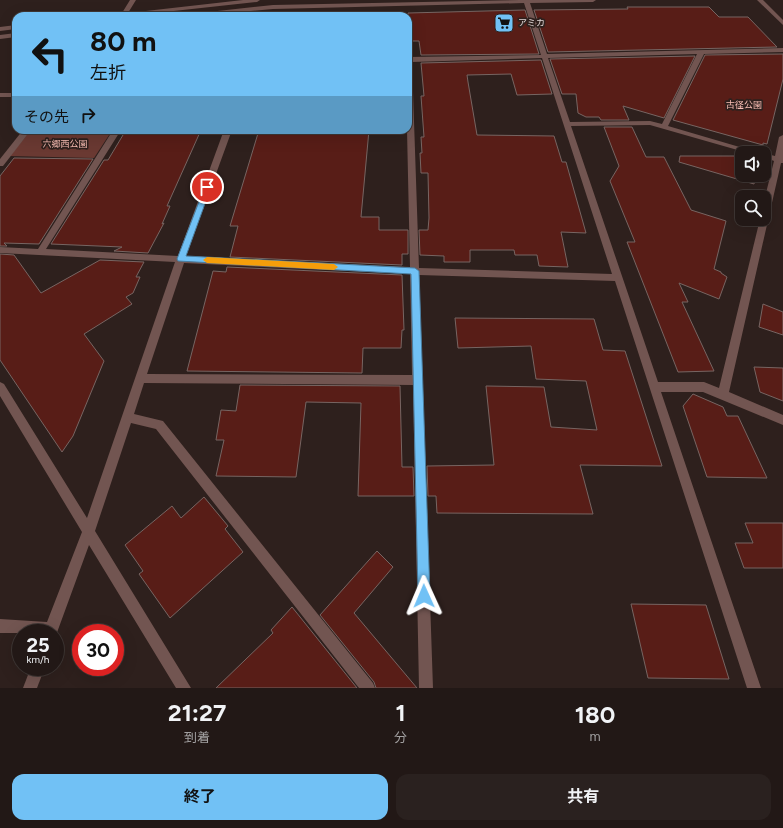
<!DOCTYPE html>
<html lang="ja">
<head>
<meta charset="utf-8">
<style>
  body { margin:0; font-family:Figtree,"Noto Sans JP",sans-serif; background:#2a211f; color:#f1f3f6; height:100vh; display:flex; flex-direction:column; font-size:15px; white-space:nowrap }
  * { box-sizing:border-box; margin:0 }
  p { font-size:13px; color:#a2a0a1 }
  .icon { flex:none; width:22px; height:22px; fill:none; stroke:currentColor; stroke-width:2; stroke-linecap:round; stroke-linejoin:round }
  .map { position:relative; height:688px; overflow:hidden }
  .side { display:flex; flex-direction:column; background:#221816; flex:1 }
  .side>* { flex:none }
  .banner { position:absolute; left:12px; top:12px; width:400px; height:122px; border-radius:12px; box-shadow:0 4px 16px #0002,0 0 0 1px #3f3735; background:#71c1f5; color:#111; overflow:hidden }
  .buttons { position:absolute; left:735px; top:146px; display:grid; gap:8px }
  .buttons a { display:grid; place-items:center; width:36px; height:36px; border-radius:8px; background:#221816; box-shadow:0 4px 16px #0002,0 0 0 1px #3f3735; font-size:20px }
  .speed { position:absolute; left:12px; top:624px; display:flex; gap:8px; font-size:20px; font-weight:700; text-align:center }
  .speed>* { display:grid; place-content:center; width:52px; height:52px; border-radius:50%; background:#221816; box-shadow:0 4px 16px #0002,0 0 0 1px #3f3735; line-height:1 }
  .speed small { font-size:10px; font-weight:400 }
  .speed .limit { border:6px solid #d22; background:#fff; color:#111 }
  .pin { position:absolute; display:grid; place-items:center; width:34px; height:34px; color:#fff; margin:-17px; border:2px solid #fff; border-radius:50%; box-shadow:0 1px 4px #0007 }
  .me { position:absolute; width:44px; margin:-22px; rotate:359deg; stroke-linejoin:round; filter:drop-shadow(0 0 3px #0008) }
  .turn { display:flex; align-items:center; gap:14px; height:84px; padding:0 12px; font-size:18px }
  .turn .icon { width:52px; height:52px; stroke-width:2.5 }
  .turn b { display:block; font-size:28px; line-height:34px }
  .then { display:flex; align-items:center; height:38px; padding:0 12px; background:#0003; gap:8px; font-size:15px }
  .eta { display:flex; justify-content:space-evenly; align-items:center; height:68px; text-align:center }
  .eta b { font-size:24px; font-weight:700; line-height:28px }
  .cta { display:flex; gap:8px; margin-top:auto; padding:8px 12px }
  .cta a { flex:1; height:46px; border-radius:12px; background:#71c1f5; color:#111; font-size:16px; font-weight:700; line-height:46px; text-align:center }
  .cta a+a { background:#2a211f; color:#f1f3f6 }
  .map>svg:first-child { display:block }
  .green { fill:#6a3932 }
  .building { fill:#581d17; stroke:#776562 }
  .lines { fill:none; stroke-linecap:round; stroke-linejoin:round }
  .minor { fill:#725551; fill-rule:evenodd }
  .route { fill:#71c1f5; stroke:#497d9f }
  .slow { fill:#f59e0b }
  .labels { text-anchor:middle; stroke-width:3.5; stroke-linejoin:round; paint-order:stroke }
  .far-poi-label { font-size:9px; fill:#e2d7d6; stroke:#2e201d; text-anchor:start }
  .far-park-label { font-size:9px; fill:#fbbfb5; stroke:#2e201d }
</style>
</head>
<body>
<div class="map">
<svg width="783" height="688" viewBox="0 0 783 688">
  <rect width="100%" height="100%" fill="#2e201d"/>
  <!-- green -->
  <path class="green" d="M31 130 111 132 94 158 10 156Z"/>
  <!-- building -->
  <g class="building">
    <path d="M627 7H709L719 17H748L777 47 548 52 534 10 628 9Z"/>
    <path d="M525 10 539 54 421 55 419 41H408V13Z"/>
    <path d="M783 54V79L767 144 763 143V145L673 120 705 55Z"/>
    <path d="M695 56 664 118 623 106 629 120H601L599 117H586L578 113 576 94H562L550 59Z"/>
    <path d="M541 60 552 94 517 95 511 74 467 75 468 82 477 135 554 136 562 162H566L586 233 561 232 568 267 539 266 537 255H515L514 250H470V262H444V256L420 255 419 230H428L429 218 428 173H421L420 153H422L421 137H424L421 96H424L421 63Z"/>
    <path d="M604 127H632L646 157H664L691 210 726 221 714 269 721 272V273L727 277 719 299 679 283 688 302H682L714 371 678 372 627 242H635L610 181 619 166Z"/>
    <path d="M126 130H201L167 206H170L162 224 164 223 148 253 114 251 122 247 51 244 104 160H108Z"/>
    <path d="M259 130H369L361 217H379V230H408V254H402V265L230 257 238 226H230Z"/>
    <path d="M680 156H742V175H756L754 184 679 162Z"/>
    <path d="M14 158 93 159 39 244 4 243 7 246H0V176Z"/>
    <path d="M0 254 14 255 41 293 100 260 144 262 136 277H140L133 293 126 297 132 304 84 334 104 361 73 436 62 452 0 360Z"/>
    <path d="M227 267 402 275 404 330H402L401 348H363L362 373 187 371 213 271 226 272Z"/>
    <path d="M763 304 783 312V335L759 327Z"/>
    <path d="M455 318 594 319 603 350 625 351 662 466 580 465 593 514 437 513 436 496H428L427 466 494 465 486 386 544 387 551 427 597 430 586 381 536 379 531 346 458 348Z"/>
    <path d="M754 367 783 368V401L760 392Z"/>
    <path d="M240 385 400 386 402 467H413L414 496H358L361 403 306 402 296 477 216 476 224 440H216L221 410 236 411Z"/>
    <path d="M693 394 723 407 727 416H738L767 478 707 477 683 406Z"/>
    <path d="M204 497 228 526 225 529 243 552 170 618 139 574 143 571 125 545 172 506 181 518Z"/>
    <path d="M745 523H783V568H744L735 543H753Z"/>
    <path d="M377 551 393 567 354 613 417 688H376L374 682 320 615Z"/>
    <path d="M631 604 706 605 729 679 648 678Z"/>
    <path d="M292 607 357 688H216L273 633 271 630Z"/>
  </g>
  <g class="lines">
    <!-- minor -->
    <g class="minor">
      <path d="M130 0H136L128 13 243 0H260L257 2 128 16H110L122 13Z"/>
      <path d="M520 0H596L593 2 530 3 547 54 783 48V52L704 54 668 126 760 153H748L650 125 571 126 658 382H704L719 388 760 219H764V201L774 161 764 157 763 153 775 156 779 137 783 135V163H781L729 392 783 415V425L703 392H661L761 688H747L615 281 419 275 433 688H419L413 385 144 383 134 414 163 421 373 683 375 688H359L156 429 131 423 95 531 191 688H176L89 545 55 638V633H0V619L47 622 82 532 0 396V382L4 384 87 518 175 262 0 253V247L38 249 113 130H121L46 249 178 256 224 130H232L186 256 410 267 407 130 408 57 541 55 524 3 273 9 199 16H180L181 15 273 5ZM697 54 662 124 650 121 570 122 548 58ZM542 58 612 274 419 268 412 62ZM184 263 410 274 412 375 147 374Z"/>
      <path d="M757 0H763L783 20V25Z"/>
      <path d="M16 25V29L0 31V27Z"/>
      <path d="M16 33V37L0 39V35Z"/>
      <rect x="0" y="93" width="16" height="4"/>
      <path d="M23 130H31L3 166H0V159Z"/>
      <path d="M31 667H45L37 688H23Z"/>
    </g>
  </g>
  <!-- route -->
  <path class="route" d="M205 186 211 187 186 256 415 268 419 271 430 596 428 600 424 602 419 600 418 596 411 274 178 261 177 259Z"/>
  <!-- slow -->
  <path class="slow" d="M207 257 334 264 338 267 334 270 207 263 203 260Z"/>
  <!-- icons -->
  <defs>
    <g id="supermarket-square" transform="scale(1)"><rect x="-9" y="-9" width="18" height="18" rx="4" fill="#71c1f5" stroke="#2e201d"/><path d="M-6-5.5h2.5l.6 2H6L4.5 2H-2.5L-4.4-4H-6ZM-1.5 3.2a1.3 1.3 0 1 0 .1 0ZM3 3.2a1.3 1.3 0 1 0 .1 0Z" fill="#111"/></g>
  </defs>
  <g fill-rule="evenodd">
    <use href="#supermarket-square" x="504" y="23"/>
  </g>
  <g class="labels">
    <!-- far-poi labels -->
    <g class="far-poi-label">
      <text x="518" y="26">アミカ</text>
    </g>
    <!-- far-park labels -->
    <g class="far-park-label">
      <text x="744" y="108">古径公園</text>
      <text x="65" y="147">六郷西公園</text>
    </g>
  </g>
</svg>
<div class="buttons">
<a><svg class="icon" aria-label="sound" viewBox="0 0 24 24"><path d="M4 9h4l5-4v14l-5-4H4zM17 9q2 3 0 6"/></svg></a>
<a><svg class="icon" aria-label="search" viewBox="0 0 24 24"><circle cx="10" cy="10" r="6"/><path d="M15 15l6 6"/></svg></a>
</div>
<div class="speed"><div>25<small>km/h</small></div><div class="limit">30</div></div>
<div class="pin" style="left:207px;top:187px;background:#d93025"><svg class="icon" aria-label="arrive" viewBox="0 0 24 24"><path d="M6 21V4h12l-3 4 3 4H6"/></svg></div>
<svg class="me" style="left:424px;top:596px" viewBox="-20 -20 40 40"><path d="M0-17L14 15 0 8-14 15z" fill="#71c1f5" stroke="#fff" stroke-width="4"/></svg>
<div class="banner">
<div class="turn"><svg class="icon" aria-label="left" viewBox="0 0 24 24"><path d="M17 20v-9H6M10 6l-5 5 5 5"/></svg><div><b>80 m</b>左折</div></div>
<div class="then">その先<svg class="icon" aria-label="right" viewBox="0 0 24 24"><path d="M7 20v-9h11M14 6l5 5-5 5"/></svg></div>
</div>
</div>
<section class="side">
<div class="eta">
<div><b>21:27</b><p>到着</p></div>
<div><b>1</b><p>分</p></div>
<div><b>180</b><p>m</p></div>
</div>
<div class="cta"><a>終了</a><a>共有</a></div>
</section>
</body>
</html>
